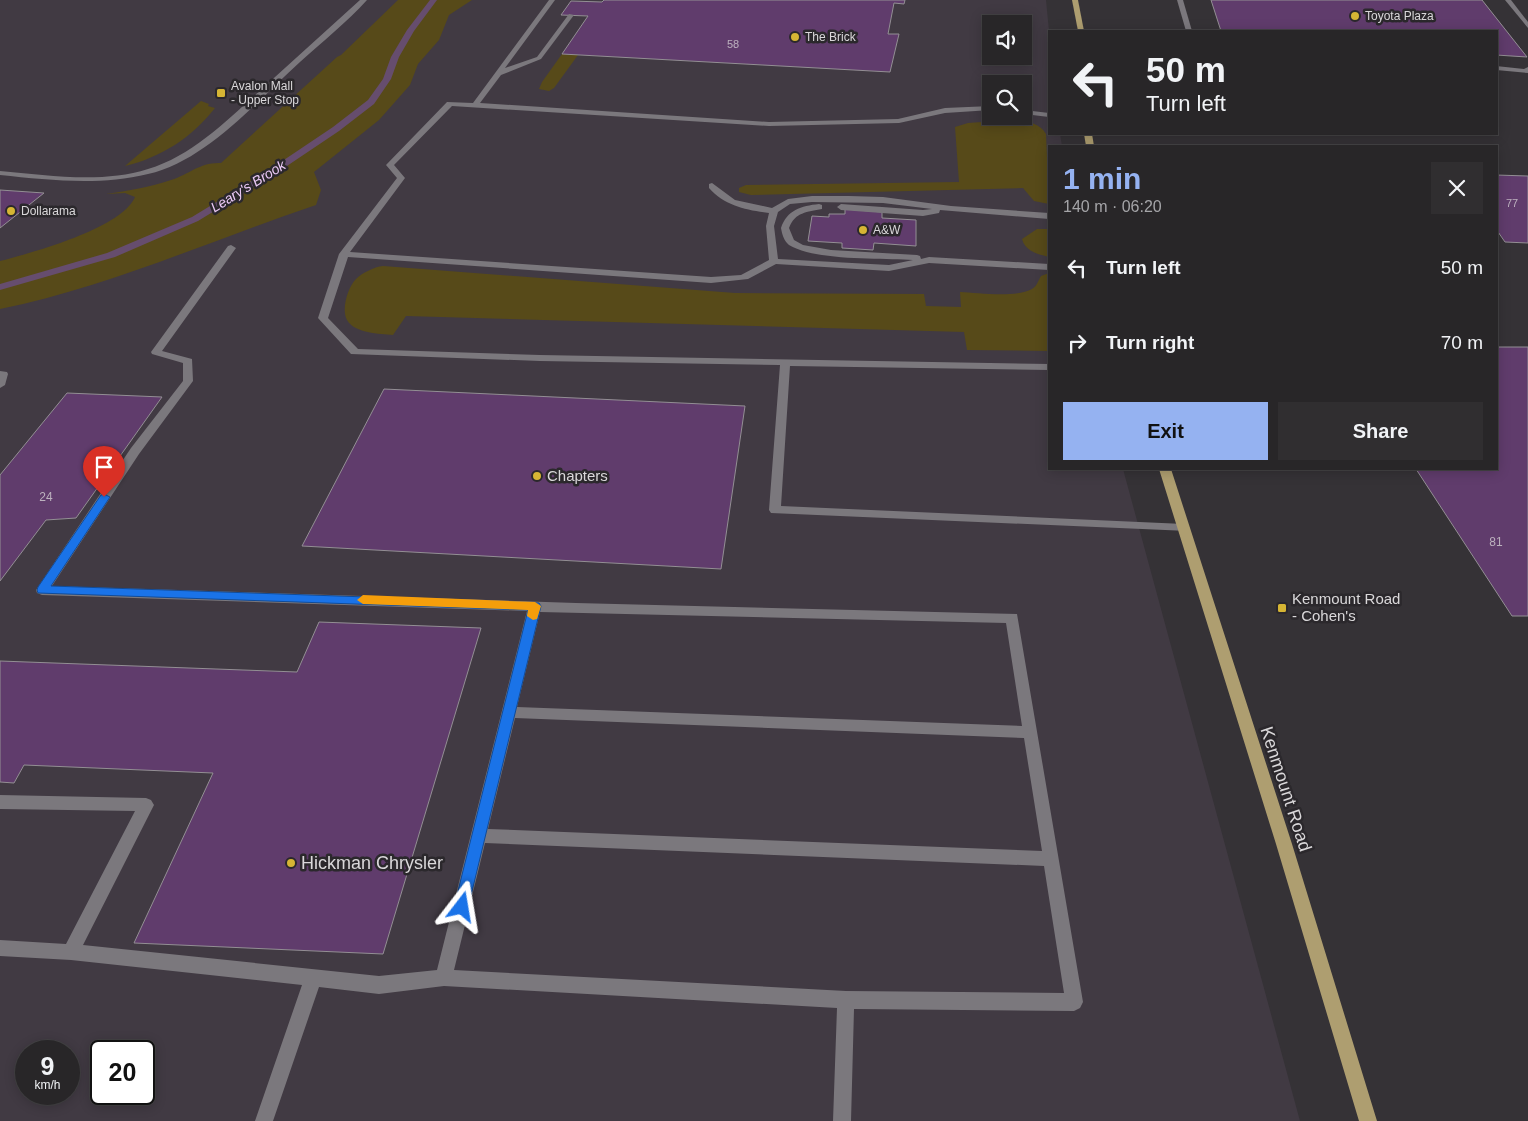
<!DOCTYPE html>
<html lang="en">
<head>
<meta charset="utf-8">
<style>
  body { margin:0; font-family:Helvetica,sans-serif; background:#302e30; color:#f1f3f6; height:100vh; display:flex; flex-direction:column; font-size:19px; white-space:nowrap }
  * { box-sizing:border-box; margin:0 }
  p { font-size:16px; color:#a5a5a8 }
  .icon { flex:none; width:28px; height:28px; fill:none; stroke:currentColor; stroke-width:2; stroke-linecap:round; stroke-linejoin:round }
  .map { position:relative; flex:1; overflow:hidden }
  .drawer { position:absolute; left:1048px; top:145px; width:450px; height:325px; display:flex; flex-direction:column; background:#282628; border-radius:0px; box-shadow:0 2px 12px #0003,0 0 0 1px #444345 }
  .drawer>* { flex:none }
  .guide { position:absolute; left:1048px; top:30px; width:450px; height:105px; border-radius:0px; box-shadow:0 2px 12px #0003,0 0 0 1px #444345; background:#282628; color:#f1f3f6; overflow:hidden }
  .buttons { position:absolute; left:982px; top:15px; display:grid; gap:10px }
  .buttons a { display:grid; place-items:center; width:50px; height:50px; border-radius:0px; background:#282628; box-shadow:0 2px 12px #0003,0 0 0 1px #444345; font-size:25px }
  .speed { position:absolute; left:15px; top:1040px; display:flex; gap:10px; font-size:25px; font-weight:700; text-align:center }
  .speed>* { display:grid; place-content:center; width:65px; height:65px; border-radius:50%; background:#282628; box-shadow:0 2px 12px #0003,0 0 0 1px #444345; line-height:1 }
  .speed small { font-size:12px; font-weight:400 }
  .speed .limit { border:2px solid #111; border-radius:8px; background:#fff; color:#111 }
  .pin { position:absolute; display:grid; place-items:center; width:42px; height:42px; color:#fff; margin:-51px -21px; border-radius:50% 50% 50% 0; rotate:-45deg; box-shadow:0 0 5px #0007 }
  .pin .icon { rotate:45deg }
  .me { position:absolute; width:55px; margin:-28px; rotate:14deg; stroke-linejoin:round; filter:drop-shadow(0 0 4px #0008) }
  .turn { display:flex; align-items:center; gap:18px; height:105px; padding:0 15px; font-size:22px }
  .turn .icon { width:65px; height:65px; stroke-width:2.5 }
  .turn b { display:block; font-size:35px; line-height:42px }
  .round { display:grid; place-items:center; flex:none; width:52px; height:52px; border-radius:0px; background:#302e30 }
  .overview { display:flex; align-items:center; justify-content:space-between; height:85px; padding:0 15px }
  h1 { font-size:30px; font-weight:800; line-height:38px; color:#95b2f1 }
  .button { display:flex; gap:10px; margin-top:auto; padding:10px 15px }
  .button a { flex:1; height:58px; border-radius:0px; background:#95b2f1; color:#111; font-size:20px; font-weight:800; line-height:58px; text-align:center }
  .button a+a { background:#302e30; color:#f1f3f6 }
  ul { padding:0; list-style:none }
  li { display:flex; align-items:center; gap:15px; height:75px; padding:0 15px }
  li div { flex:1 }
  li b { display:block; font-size:19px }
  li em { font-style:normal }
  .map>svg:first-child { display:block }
  .built { fill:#413a43; fill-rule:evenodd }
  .green { fill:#574a19 }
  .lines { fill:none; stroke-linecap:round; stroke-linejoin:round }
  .stream { fill:#664d6e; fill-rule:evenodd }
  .building { fill:#603c6c; stroke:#938f94 }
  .minor { fill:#7b787d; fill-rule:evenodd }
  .major { fill:#ae9e70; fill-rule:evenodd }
  .route { fill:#1a73e8; stroke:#114b97 }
  .slow { fill:#f59e0b }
  .poi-dot { fill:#d6b534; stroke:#2b282c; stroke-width:2 }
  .labels { text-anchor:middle; stroke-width:5; stroke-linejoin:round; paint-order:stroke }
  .far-number-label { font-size:11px; fill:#bcb1be }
  .far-poi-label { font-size:12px; fill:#dad8da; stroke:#2b282c; text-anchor:start }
  .number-label { font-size:12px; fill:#bcb1be }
  .far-water-label { font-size:14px; font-style:italic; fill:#eccaf7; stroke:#2b282c }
  .poi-label { font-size:15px; fill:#dad8da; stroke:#2b282c; text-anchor:start }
  .near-street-label { font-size:18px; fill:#dad8da; stroke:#2b282c }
  .near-poi-label { font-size:18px; fill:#dad8da; stroke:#2b282c; text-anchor:start }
</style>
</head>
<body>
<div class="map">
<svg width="1528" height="1121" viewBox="0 0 1528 1121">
  <rect width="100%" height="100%" fill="#353236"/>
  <!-- built -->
  <path class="built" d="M0 0H1046L1049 31V134H1060L1062 146H1049V469H1123L1300 1121H0ZM991 24H1024V56H991ZM991 84H1024V116H991ZM26 1051H69V1094H26ZM101 1051H144V1094H101Z"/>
  <!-- green -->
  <g class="green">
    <path d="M398 0H472L449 15 439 40 418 64 410 85 379 120 314 172 321 190 316 205C211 240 109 287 0 309V261C32 253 122 228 135 197L125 193 106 194C128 191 150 187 171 180 190 174 200 162 221 163L337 57 341 55Z"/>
    <path d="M562 54 578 55 554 88 549 91 539 89 542 82Z"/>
    <path d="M201 101 209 104 208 106 215 108C191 138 162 157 125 166Z"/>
    <path d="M1010 120C1023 121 1039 121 1046 134L1049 204 1034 201 1023 188 751 195 739 192V188L746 185 959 182 955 127 968 123Z"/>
    <path d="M1037 229H1049V257C1037 254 1025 251 1022 239Z"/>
    <path d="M383 266 735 293 924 294 926 306 961 307 960 292C978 293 1017 298 1032 289 1037 286 1038 281 1041 276L1049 273V351L967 350 964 332 406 316 393 335C380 334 354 333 347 320 341 309 348 287 356 279 362 273 374 267 383 266Z"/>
  </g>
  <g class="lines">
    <!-- stream -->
    <path class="stream" d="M430 0H437L414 31 399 57 391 79 374 104 339 131 275 174 198 221 115 257 0 290V284L107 253 192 217 269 170 333 127 368 100 383 79 391 57 407 30Z"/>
  </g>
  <!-- building -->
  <g class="building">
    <path d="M604 0H905L904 4 894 3 888 34H899L890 72 562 54 588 16 561 15 571 1 602 2Z"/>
    <path d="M1211 0H1482L1527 57 1496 55V31H1221Z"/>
    <path d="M1496 175 1528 176V243L1505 242 1496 229Z"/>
    <path d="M0 190 44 193 0 228Z"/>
    <path d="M845 209 882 212V218L916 220V246L874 243 873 250 842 248V243L808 241 812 216 829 217V214H845Z"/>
    <path d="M1496 347H1528V616H1512L1416 469H1496Z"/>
    <path d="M384 389 745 406 721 569 302 546Z"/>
    <path d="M67 393 162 397 76 518 46 520 0 581V475Z"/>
    <path d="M319 622 481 628 383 954 134 943 213 773 24 765 14 783 0 782V661L297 672Z"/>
  </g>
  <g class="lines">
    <!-- minor -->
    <g class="minor">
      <path d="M360 0H367C347 22 322 42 300 62 257 101 206 161 148 174 99 186 49 180 0 175V171C47 175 101 184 148 169 194 155 229 118 264 87 296 58 328 29 360 0Z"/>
      <path d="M549 0H555L505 68 537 57 569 14 574 15 541 59 501 75 480 103 769 122 898 119 945 108 991 106V110L945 113 899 123 769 126 452 106 394 165 405 178 350 252 711 277 741 275 769 260 766 226 769 213C746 210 725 206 709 188V184L712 183 735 200 772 208 788 199 812 196H849L883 197 951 206 1049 213V219L940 210 939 213 923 216 841 210 837 207 841 204 923 210 932 209 883 203 812 202 790 204 778 212 774 226 778 259 889 265 913 260C882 258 815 261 789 245 784 241 782 234 781 228 787 210 801 206 819 204L822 205V209C807 212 795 212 789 228L794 240 803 245 831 250 917 255 920 256 921 259 929 257 1049 264V270L929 263 889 271 776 264 748 279 711 283 348 257 328 318 358 349 540 355 1049 364V370L790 366 781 506 1184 524 1190 528 1188 531 771 513 769 510 780 365 540 361 351 354 318 318 339 254 397 178 386 165 447 102 473 103Z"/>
      <path d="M1177 0H1183L1192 31H1186Z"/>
      <path d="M1505 0H1511L1528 22V28Z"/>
      <path d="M1496 66 1524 69 1528 67V73L1496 70Z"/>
      <path d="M1024 110 1049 113V117L1024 114Z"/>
      <path d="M231 245 236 248 162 351 192 359 193 381 139 454 52 586 576 603 1017 614 1083 1002 1080 1008 1074 1011 854 1009 851 1121H833L837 1008 444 986 379 994 319 987 273 1121H255L302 985 71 960 0 956V940L66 944 135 811 0 809V795L146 798 151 800 154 805 83 945 379 976 437 970 527 611 42 595 37 593 36 590 131 448 183 381V363L152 354 151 352 228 246ZM540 612 1006 623 1022 726 517 707ZM515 718 1024 738 1042 851 488 829ZM485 843 1044 866 1064 993 846 991 454 970Z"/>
      <path d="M0 371 7 372 8 374 5 385 0 388Z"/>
    </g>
    <!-- major -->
    <g class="major">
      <path d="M1072 0H1078L1084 31H1078Z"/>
      <path d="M1084 134H1092L1094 146H1086Z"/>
      <path d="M1159 469H1171L1292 844 1377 1121H1359L1276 844Z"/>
    </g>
  </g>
  <!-- route -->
  <path class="route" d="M104 494 110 497 51 586 539 603 541 606 467 912 462 914 456 912 454 907 528 610 38 593 37 590 38 587 101 495Z"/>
  <!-- slow -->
  <path class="slow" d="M363 595 535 602 541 606 537 619 533 620 527 616 528 610 363 604 357 600Z"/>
  <!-- markers -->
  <g class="poi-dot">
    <circle cx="1355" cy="16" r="5"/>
    <circle cx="795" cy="37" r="5"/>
    <rect x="216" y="88" width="10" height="10" rx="2.5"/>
    <circle cx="11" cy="211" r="5"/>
    <circle cx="863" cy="230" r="5"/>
    <circle cx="537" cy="476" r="5"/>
    <rect x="1277" y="603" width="10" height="10" rx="2.5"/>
    <circle cx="291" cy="863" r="5"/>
  </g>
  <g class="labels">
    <!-- far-number labels -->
    <g class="far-number-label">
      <text x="733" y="48">58</text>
      <text x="1512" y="207">77</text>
    </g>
    <!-- far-poi labels -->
    <g class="far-poi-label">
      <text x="1365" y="20">Toyota Plaza</text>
      <text x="805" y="41">The Brick</text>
      <text x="231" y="90">Avalon Mall<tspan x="231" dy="14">- Upper Stop</tspan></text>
      <text x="21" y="215">Dollarama</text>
      <text x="873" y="234">A&amp;W</text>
    </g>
    <!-- number labels -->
    <g class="number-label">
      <text x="46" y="501">24</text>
      <text x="1496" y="546">81</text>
    </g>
    <!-- far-water labels -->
    <g class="far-water-label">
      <text transform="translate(248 186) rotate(-32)" y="5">Leary's Brook</text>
    </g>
    <!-- poi labels -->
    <g class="poi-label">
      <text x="547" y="481">Chapters</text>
      <text x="1292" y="604">Kenmount Road<tspan x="1292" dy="17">- Cohen's</tspan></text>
    </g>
    <!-- near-street labels -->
    <g class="near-street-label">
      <text transform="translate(1286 789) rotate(72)" y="6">Kenmount Road</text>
    </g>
    <!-- near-poi labels -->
    <g class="near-poi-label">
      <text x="301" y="869">Hickman Chrysler</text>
    </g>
  </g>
</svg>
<div class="buttons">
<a><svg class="icon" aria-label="sound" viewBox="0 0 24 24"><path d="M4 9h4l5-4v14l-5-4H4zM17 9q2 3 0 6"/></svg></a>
<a><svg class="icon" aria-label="search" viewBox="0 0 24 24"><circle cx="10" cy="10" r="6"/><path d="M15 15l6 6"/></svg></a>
</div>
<div class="speed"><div>9<small>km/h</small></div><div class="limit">20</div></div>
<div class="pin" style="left:104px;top:497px;background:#d93025"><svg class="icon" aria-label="arrive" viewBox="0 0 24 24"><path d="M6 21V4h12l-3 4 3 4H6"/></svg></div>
<svg class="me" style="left:462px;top:907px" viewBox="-20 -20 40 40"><path d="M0-17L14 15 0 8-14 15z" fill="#1a73e8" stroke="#fff" stroke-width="4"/></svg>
<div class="guide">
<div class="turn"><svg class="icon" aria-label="left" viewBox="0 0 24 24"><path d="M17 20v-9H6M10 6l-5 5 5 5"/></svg><div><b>50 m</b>Turn left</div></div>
</div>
<section class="drawer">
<div class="overview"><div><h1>1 min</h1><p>140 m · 06:20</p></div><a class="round"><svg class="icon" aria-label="close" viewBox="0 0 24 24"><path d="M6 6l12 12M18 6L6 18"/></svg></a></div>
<ul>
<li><svg class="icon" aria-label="left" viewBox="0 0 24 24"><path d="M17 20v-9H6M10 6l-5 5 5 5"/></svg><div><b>Turn left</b></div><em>50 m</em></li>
<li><svg class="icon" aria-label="right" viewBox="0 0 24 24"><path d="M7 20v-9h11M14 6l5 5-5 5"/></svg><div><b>Turn right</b></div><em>70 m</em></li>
</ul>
<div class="button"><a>Exit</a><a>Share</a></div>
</section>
</div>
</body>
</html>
